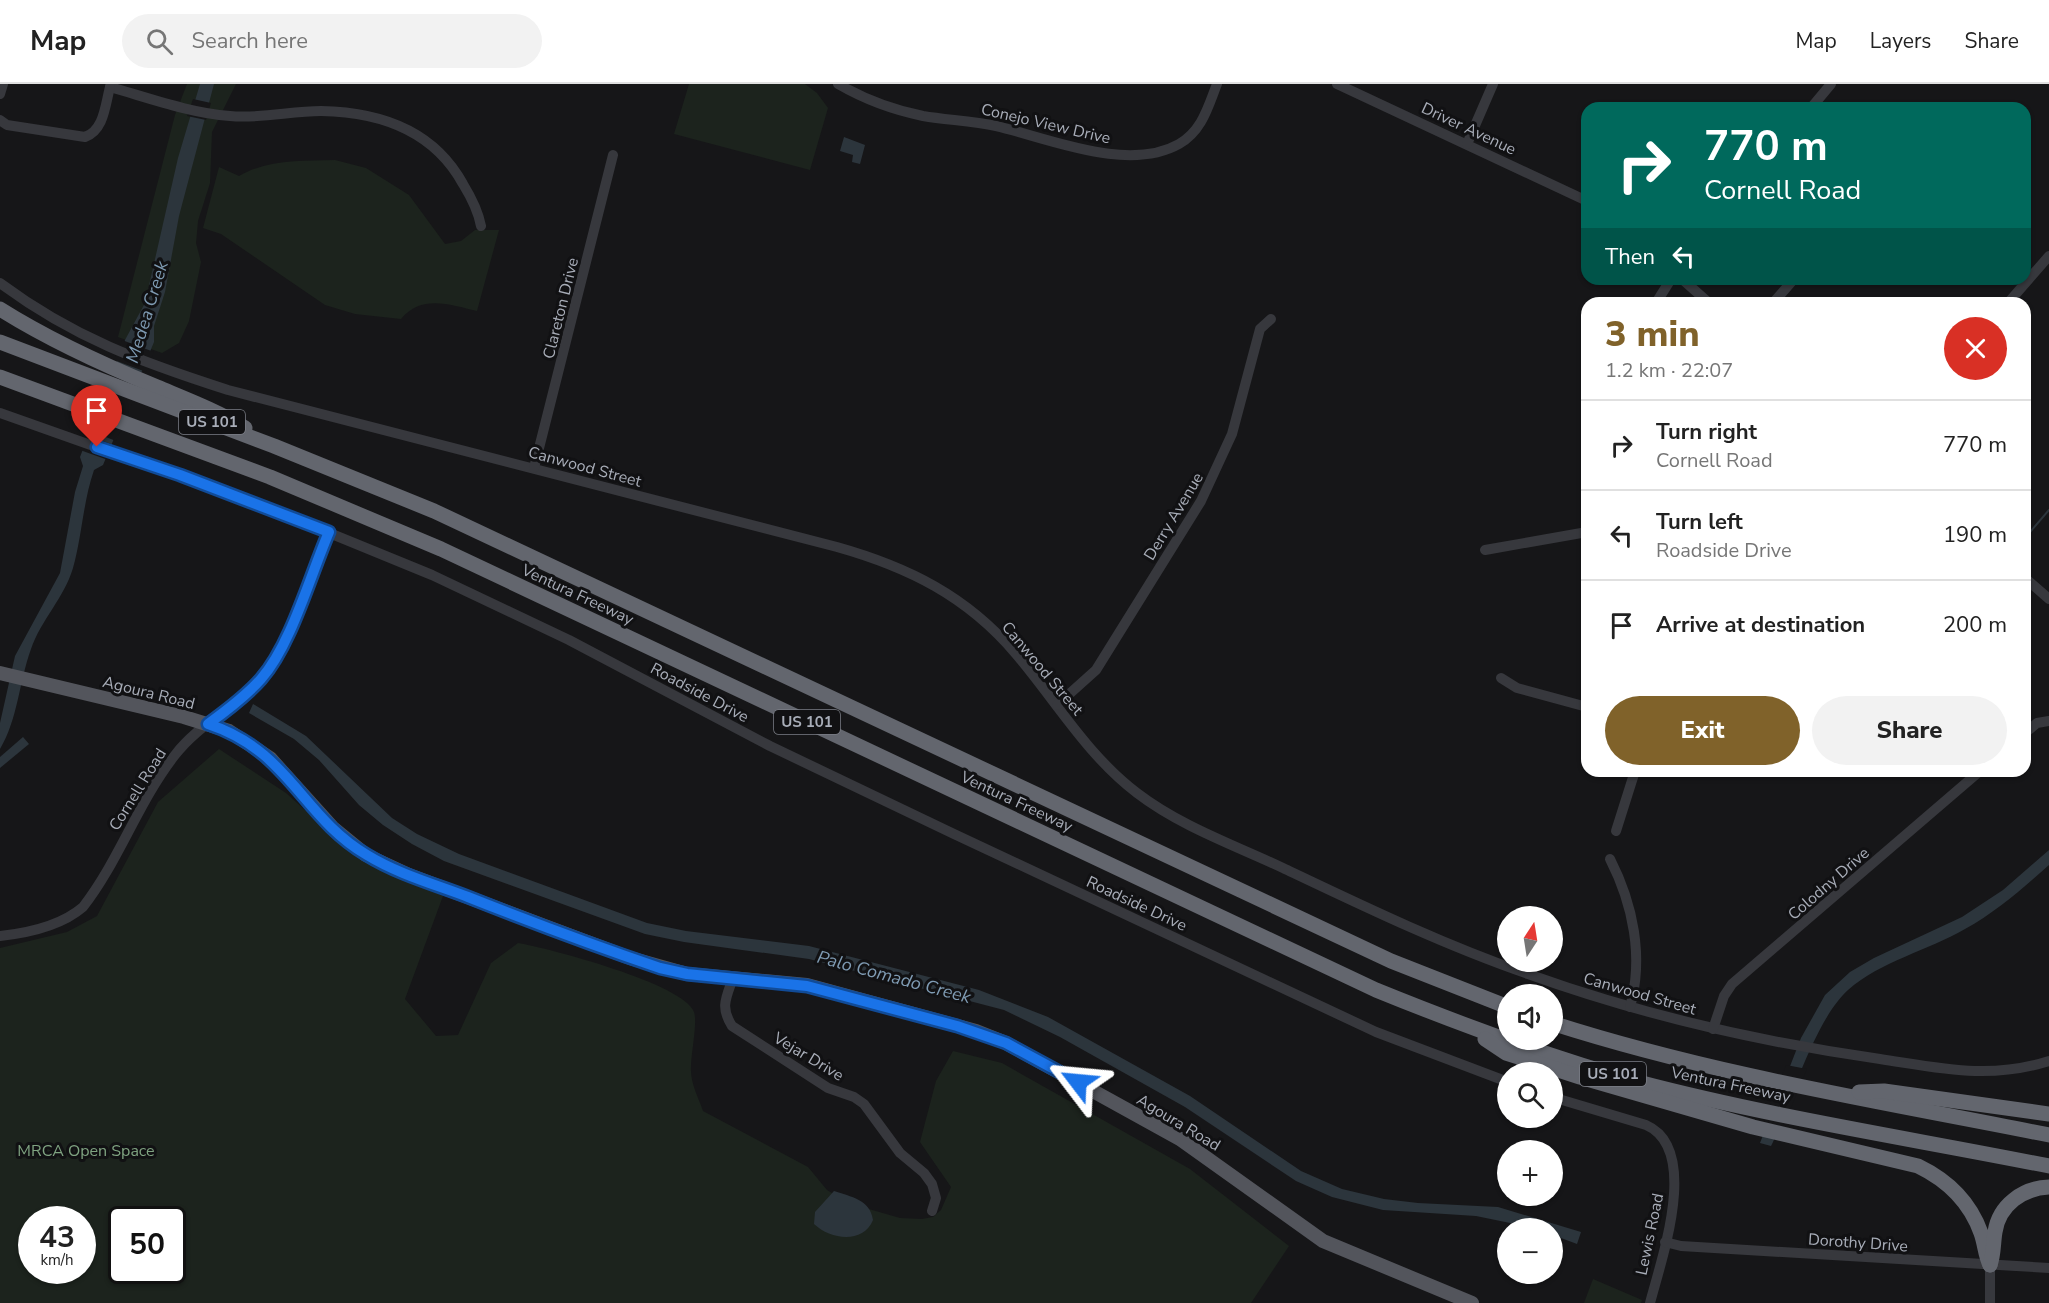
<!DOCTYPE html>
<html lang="en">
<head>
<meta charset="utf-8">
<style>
  body { margin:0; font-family:"Nunito Sans",sans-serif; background:#f2f2f2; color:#222; height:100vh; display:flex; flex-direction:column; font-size:22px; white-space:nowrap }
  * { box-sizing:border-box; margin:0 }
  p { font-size:20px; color:#767676 }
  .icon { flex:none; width:33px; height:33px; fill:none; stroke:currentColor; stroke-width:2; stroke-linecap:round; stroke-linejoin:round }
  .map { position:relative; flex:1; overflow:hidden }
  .details { position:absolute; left:1581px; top:213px; width:450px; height:480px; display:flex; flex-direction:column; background:#fff; border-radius:18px; box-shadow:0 2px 4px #0004 }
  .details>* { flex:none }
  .guide { position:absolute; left:1581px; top:18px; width:450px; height:183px; border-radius:18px; box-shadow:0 2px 4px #0004; background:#00695c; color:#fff; overflow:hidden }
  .needle { width:39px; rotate:12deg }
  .fabs { position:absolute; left:1497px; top:822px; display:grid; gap:12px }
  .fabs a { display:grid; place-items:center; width:66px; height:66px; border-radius:50%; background:#fff; box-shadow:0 2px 4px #0004; font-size:30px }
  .speed { position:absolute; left:18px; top:1122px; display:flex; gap:12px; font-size:30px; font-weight:700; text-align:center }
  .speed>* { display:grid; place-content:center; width:78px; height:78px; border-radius:50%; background:#fff; box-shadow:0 2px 4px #0004; line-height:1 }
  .speed small { font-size:15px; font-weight:400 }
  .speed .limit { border:3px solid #111; border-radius:9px; background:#fff; color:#111 }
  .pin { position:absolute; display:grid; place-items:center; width:51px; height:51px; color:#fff; margin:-62px -26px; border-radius:50% 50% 50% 0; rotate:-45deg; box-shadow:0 0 6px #0007 }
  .pin .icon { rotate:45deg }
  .me { position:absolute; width:66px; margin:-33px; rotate:299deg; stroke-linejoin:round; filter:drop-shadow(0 0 4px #0008) }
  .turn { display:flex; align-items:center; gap:21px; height:126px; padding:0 24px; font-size:27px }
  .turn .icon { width:78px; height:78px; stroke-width:2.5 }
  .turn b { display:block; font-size:42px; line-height:51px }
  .then { display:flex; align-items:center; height:57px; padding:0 24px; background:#0003; gap:12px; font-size:22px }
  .round { display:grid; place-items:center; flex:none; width:63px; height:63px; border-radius:32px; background:#f2f2f2 }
  .head { display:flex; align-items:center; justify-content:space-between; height:102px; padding:0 24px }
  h1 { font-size:36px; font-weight:800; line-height:45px; color:#80622a }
  .action { display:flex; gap:12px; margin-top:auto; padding:12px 24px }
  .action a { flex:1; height:69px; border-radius:36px; background:#80622a; color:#fff; font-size:24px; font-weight:800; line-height:69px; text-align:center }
  .action a+a { background:#f2f2f2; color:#222 }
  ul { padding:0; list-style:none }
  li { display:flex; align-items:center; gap:18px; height:90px; padding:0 24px; border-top:2px solid #e0e0e0 }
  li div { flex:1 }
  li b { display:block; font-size:22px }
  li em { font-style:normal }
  header { display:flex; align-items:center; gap:36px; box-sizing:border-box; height:84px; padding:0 30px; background:#fff; border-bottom:2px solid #e0e0e0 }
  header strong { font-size:28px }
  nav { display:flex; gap:33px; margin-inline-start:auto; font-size:21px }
  .search { width:420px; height:54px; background:#f2f2f2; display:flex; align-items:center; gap:15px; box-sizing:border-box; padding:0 21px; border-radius:33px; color:#767676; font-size:22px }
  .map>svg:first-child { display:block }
  .green { fill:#1c231d; fill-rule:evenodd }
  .water { fill:#2c353c }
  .pier { fill:#161618 }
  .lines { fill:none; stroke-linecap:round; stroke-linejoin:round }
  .stream { stroke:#2c353c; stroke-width:2 }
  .minor { stroke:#37383d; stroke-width:10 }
  .major { stroke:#53555c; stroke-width:14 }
  .highway { stroke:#63666e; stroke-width:15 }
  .route-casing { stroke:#114b97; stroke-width:15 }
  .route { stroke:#1a73e8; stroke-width:10 }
  .labels { text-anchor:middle; stroke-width:6; stroke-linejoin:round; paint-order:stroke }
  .shield { fill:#111113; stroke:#7b7e86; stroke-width:1.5 }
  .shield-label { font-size:15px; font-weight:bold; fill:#a8adb8 }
  .street-label { font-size:16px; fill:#a8adb8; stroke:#111113 }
  .park-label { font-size:16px; fill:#7fa381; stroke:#111113 }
  .water-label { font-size:18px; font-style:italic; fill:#7f9bb3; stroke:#111113 }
</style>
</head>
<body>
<header>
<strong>Map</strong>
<div class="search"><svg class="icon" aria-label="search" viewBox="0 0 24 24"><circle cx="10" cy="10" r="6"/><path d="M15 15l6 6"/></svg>Search here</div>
<nav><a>Map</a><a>Layers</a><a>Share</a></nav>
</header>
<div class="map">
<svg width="2049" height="1219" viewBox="0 0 2049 1219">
  <rect width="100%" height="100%" fill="#161618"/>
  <!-- green -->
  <g class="green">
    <path d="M187 0H236L212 48 210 99 198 137 196 159 201 178 189 237 179 259 162 269 118 253 175 31Z"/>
    <path d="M689 0H805L817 9 828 24 810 86 674 50Z"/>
    <path d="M335 76 366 84 409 111 445 160 461 157 475 146H499L477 227C450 221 422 210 401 235L355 230 325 221 221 150 203 144 219 83 239 92C268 75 302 77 335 76Z"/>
    <path d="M219 665 286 709 356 772 443 812 405 915 436 952 458 951 491 879 518 859C548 864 685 900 694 928 698 939 690 973 691 987 691 1000 699 1015 703 1027L808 1083 827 1106 848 1119 900 1134 922 1135 933 1133 941 1126 951 1103 920 1058 936 997 953 967 1002 979 1190 1085 1289 1162 1251 1219H0V864L67 848 97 832 158 718ZM32 1136H82V1186H32ZM122 1136H172V1186H122Z"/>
    <path d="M1593 1195 1642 1216 1641 1219H1584Z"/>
  </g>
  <!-- water -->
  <g class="water">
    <path d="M200 0H214L179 132 165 208 154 242V258L103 381 94 386C83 418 82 452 73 484 64 514 41 536 31 565 19 598 18 635 0 665V639L15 572 60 489 75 408 83 382 80 373 125 256 145 219 178 74Z"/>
    <path d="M844 53 865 61 860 80 852 78 853 71 840 67Z"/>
    <path d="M253 620 306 652 392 734 417 750 459 770 647 839 686 847 809 862 979 906 1048 933 1190 1012 1301 1087 1342 1105 1384 1115 1418 1119 1498 1123 1581 1148 1577 1160 1553 1151 1552 1144H1535L1476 1132 1383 1126 1332 1113 1296 1097 1185 1023 1060 953 1004 926 809 875 684 858 645 850 444 777 412 760 383 741 359 721 319 676 294 655 249 629Z"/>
    <path d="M23 653 29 660 0 684V673Z"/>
    <path d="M2049 766V781C2023 804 1996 828 1965 845 1927 867 1881 877 1848 906 1815 936 1791 1016 1773 1058L1771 1062 1760 1059 1801 954 1825 911 1850 888 1874 874 1962 833 2003 806Z"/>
    <path d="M834 1107C851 1113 870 1115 873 1136 863 1160 831 1156 814 1140L815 1128Z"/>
  </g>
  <!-- pier -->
  <g class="pier">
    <path d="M193 15 211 19 206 36 187 32Z"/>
    <path d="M122 256 154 268 146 288 114 276Z"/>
    <path d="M114 278 144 292 116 357 88 346Z"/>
    <path d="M86 351 114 361 108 376 80 366Z"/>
    <path d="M1786 981 1807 985 1778 1055 1759 1051Z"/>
  </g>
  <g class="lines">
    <!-- stream -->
    <path class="stream" d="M2025 454 2049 426"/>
    <!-- minor -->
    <g class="minor">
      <path d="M111 0 110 3C149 14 190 29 230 32 261 35 291 27 321 27 380 28 434 47 463 100 471 113 478 126 481 142"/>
      <path d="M838 0C864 15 893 26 923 32 947 36 972 37 996 42 1048 54 1128 89 1179 60 1202 47 1208 23 1217 0"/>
      <path d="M1337 0 1587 117"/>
      <path d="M0 10 3 0"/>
      <path d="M1811 24 1831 0"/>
      <path d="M0 36 7 41 85 53C104 46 105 22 110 3"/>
      <path d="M1467 60 1493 0"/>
      <path d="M1682 195 1709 219"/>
      <path d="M0 199C74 254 141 278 228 306L837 463C908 483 967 512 1016 570 1056 617 1087 671 1137 709 1180 742 1234 761 1283 784 1363 822 1444 861 1528 890 1642 931 1760 958 1880 975 1940 984 1989 996 2049 977"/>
      <path d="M1656 219 1671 195"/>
      <path d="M1773 219 1794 195"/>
      <path d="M2008 219 2049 172"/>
      <path d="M0 329 266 423 432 491 569 556 770 662 954 750 1376 948 1508 998"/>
      <path d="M534 384 613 71"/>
      <path d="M1485 466 1587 448"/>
      <path d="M2025 494 2049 515"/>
      <path d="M1501 594 1517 604 1587 623"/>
      <path d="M1057 621 1096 586 1201 417 1232 350 1260 245 1271 235"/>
      <path d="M2025 649 2037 639 2049 637"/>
      <path d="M1616 747 1635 687"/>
      <path d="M1610 775C1633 820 1644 873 1630 923"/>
      <path d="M0 852C28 849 61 842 83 823 119 777 138 718 175 671 198 641 234 624 260 596 289 566 312 489 329 448"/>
      <path d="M733 894C726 914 720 923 732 942L828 1004 854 1013 864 1020 900 1069 924 1089 932 1100 936 1114 932 1127"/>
      <path d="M1713 945 1724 912 1732 900 1980 687"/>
      <path d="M1552 1013 1646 1041C1701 1065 1661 1176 1650 1219"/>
      <path d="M1665 1158 1681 1162 2049 1184"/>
      <path d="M1990 1219V1181"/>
    </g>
    <!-- major -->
    <path class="major" d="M0 589 184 633 229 647 270 674 333 744 366 771 409 791 630 874 687 890 807 901 976 947 1006 959 1180 1055 1323 1157 1472 1219"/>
    <!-- highway -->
    <g class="highway">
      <path d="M0 225C49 256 104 281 157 303 188 316 217 327 245 344"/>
      <path d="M0 258 274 362 434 427 1391 877 1508 923"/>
      <path d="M0 293 270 393 441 465 1376 906C1462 941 1549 973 1638 998 1771 1033 1914 1055 2049 1082"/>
      <path d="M1552 939C1714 991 1883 1018 2049 1051"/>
      <path d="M1485 955 1506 969 1580 993 1753 1043 1918 1082C1947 1096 1970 1118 1981 1149 1985 1160 1985 1171 1990 1181"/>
      <path d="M1859 1008 1884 1007 2049 1030"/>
      <path d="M1990 1181C1994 1170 1993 1160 1995 1148 1999 1121 2023 1104 2049 1103"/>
    </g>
  </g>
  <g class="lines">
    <!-- route casing -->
    <g class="route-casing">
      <path id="route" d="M97 363 180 391 329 448C310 492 291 561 261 595 246 612 226 627 208 640 290 667 301 732 367 771 398 790 434 800 468 813 531 838 595 862 660 884L687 890 807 902 957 942 1006 959 1078 998"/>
    </g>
    <!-- route -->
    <use href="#route" class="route"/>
  </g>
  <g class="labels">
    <!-- shield labels -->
    <g class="shield">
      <rect x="179" y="326" width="66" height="24" rx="4.5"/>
      <rect x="774" y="626" width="66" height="24" rx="4.5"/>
      <rect x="1580" y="978" width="66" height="24" rx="4.5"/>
    </g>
    <g class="shield-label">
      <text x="212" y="343">US 101</text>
      <text x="807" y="643">US 101</text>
      <text x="1613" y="995">US 101</text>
    </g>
    <!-- street labels -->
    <g class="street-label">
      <text transform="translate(1046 39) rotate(13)" y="6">Conejo View Drive</text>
      <text transform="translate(1469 44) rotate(25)" y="6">Driver Avenue</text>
      <text transform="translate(560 224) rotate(-76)" y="6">Clareton Drive</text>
      <text transform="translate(585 382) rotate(15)" y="6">Canwood Street</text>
      <text transform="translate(1173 432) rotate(-59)" y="6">Derry Avenue</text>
      <text transform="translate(578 510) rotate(25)" y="6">Ventura Freeway</text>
      <text transform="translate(1043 584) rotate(50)" y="6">Canwood Street</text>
      <text transform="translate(149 608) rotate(14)" y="6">Agoura Road</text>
      <text transform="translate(700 608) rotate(28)" y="6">Roadside Drive</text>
      <text transform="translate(137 705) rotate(-58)" y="6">Cornell Road</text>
      <text transform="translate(1017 717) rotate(25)" y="6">Ventura Freeway</text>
      <text transform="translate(1828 799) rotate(-41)" y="6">Colodny Drive</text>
      <text transform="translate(1137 819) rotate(25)" y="6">Roadside Drive</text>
      <text transform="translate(1640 909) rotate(16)" y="6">Canwood Street</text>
      <text transform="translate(809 972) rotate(31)" y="6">Vejar Drive</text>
      <text transform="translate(1731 1000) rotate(12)" y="6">Ventura Freeway</text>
      <text transform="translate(1179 1038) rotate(31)" y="6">Agoura Road</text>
      <text transform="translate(1649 1150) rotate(-78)" y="6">Lewis Road</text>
      <text transform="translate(1858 1158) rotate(4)" y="6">Dorothy Drive</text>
    </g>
    <!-- park labels -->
    <g class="park-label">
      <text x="86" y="1072">MRCA Open Space</text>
    </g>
    <!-- water labels -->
    <g class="water-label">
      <text transform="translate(147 228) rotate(-73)" y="6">Medea Creek</text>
      <text transform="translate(894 893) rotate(15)" y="6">Palo Comado Creek</text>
    </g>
  </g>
</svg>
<div class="fabs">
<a><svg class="needle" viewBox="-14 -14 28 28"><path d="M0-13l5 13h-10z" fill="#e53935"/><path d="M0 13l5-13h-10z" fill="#767676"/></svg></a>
<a><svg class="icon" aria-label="sound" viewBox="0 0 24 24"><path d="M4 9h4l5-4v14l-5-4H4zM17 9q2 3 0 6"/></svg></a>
<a><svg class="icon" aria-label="search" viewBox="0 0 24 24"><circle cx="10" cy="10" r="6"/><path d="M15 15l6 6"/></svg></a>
<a>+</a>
<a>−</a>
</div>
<div class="speed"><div>43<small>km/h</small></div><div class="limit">50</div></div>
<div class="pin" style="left:97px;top:363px;background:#d93025"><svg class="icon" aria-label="arrive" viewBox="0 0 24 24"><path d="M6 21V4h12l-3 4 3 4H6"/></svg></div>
<svg class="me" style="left:1078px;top:998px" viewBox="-20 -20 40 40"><path d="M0-17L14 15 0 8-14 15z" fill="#1a73e8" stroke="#fff" stroke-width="4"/></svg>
<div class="guide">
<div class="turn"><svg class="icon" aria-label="right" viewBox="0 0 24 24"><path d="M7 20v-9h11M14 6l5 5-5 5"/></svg><div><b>770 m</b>Cornell Road</div></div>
<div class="then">Then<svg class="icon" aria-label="left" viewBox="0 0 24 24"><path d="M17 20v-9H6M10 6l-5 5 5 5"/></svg></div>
</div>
<section class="details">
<div class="head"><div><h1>3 min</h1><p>1.2 km · 22:07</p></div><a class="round" style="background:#d93025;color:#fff"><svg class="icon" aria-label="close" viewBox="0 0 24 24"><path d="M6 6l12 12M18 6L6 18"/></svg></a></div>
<ul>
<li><svg class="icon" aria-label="right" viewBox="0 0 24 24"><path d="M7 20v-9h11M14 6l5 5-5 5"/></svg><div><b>Turn right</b><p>Cornell Road</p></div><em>770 m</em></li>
<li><svg class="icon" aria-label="left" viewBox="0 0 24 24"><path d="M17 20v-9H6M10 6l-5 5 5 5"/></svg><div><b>Turn left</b><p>Roadside Drive</p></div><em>190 m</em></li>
<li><svg class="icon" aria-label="arrive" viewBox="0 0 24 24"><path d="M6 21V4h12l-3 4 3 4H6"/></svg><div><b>Arrive at destination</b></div><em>200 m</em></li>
</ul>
<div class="action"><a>Exit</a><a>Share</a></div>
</section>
</div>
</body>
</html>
